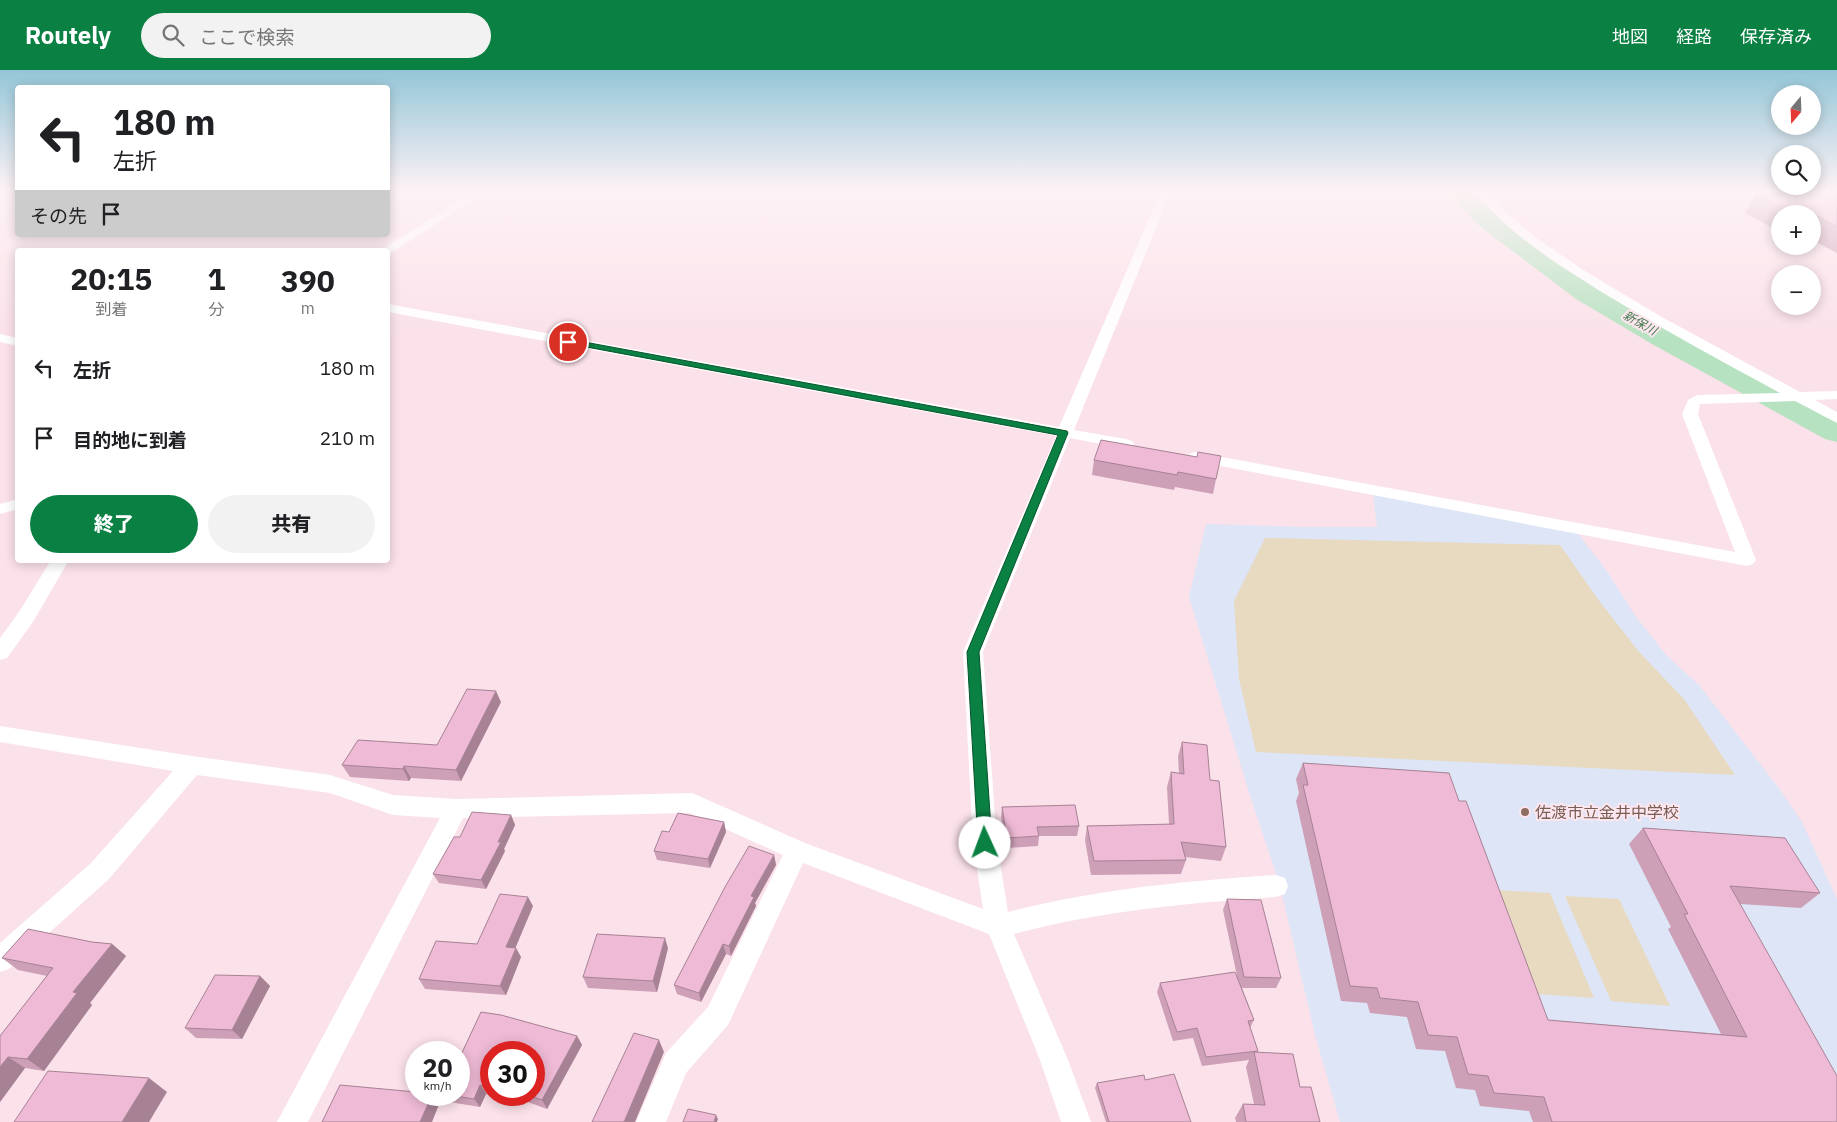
<!DOCTYPE html>
<html lang="ja">
<head>
<meta charset="utf-8">
<style>
  body { margin:0; font-family:"IBM Plex Sans","Noto Sans JP",sans-serif; background:#f2f2f2; color:#202124; height:100vh; display:flex; flex-direction:column; font-size:19px; white-space:nowrap }
  * { box-sizing:border-box; margin:0 }
  p { font-size:16px; color:#757577 }
  .icon { flex:none; width:28px; height:28px; fill:none; stroke:currentColor; stroke-width:2; stroke-linecap:round; stroke-linejoin:round }
  .map { position:relative; flex:1; overflow:hidden }
  .details { position:absolute; left:15px; top:178px; width:375px; height:315px; display:flex; flex-direction:column; background:#fff; border-radius:5px; box-shadow:0 2px 12px #0003 }
  .details>* { flex:none }
  .top-card { position:absolute; left:15px; top:15px; width:375px; height:152px; border-radius:5px; box-shadow:0 2px 12px #0003; background:#fff; color:#202124; overflow:hidden }
  .needle { width:32px; rotate:199deg }
  .controls { position:absolute; left:1771px; top:15px; display:grid; gap:10px }
  .controls a { display:grid; place-items:center; width:50px; height:50px; border-radius:50%; background:#fff; box-shadow:0 2px 12px #0003; font-size:25px }
  .speed { position:absolute; left:405px; top:971px; display:flex; gap:10px; font-size:25px; font-weight:700; text-align:center }
  .speed>* { display:grid; place-content:center; width:65px; height:65px; border-radius:50%; background:#fff; box-shadow:0 2px 12px #0003; line-height:1 }
  .speed small { font-size:12px; font-weight:400 }
  .speed .limit { border:8px solid #d22; background:#fff; color:#111 }
  .pin { position:absolute; display:grid; place-items:center; width:42px; height:42px; color:#fff; margin:-21px; border:2px solid #fff; border-radius:50%; box-shadow:0 1px 5px #0007 }
  .me { position:absolute; width:55px; margin:-28px; rotate:358deg; stroke-linejoin:round; filter:drop-shadow(0 0 4px #0008) }
  .turn { display:flex; align-items:center; gap:18px; height:105px; padding:0 15px; font-size:22px }
  .turn .icon { width:65px; height:65px; stroke-width:2.5 }
  .turn b { display:block; font-size:35px; line-height:42px }
  .then { display:flex; align-items:center; height:48px; padding:0 15px; background:#0003; gap:10px; font-size:19px }
  .eta { display:flex; justify-content:space-evenly; align-items:center; height:85px; text-align:center }
  .eta b { font-size:30px; font-weight:800; line-height:35px }
  .primary-button { display:flex; gap:10px; margin-top:auto; padding:10px 15px }
  .primary-button a { flex:1; height:58px; border-radius:30px; background:#0b8043; color:#fff; font-size:20px; font-weight:800; line-height:58px; text-align:center }
  .primary-button a+a { background:#f2f2f2; color:#202124 }
  ul { padding:0; list-style:none }
  li { display:flex; align-items:center; gap:15px; height:70px; padding:0 15px }
  li div { flex:1 }
  li b { display:block; font-size:19px }
  li em { font-style:normal }
  header { display:flex; align-items:center; gap:30px; box-sizing:border-box; height:70px; padding:0 25px; background:#0b8043; color:#fff }
  header strong { font-size:24px }
  nav { display:flex; gap:28px; margin-inline-start:auto; font-size:18px }
  .search { width:350px; height:45px; background:#f2f2f2; display:flex; align-items:center; gap:12px; box-sizing:border-box; padding:0 18px; border-radius:28px; color:#757577; font-size:19px }
  .map>svg:first-child { display:block }
  .education { fill:#dee5f6 }
  .green { fill:#e7dac1 }
  .lines { fill:none; stroke-linecap:round; stroke-linejoin:round }
  .river { fill:#b7e2c1; fill-rule:evenodd }
  .street { fill:#fff; fill-rule:evenodd }
  .wall { fill:#cda0b7; fill-rule:evenodd }
  .shaded-wall { fill:#a78295 }
  .building { fill:#eebad5; stroke:#a78295 }
  .route { fill:#0b8043; stroke:#07532c }
  .education-dot { fill:#8d6e63; stroke:#fee6ee; stroke-width:2 }
  .labels { text-anchor:middle; stroke-width:4; stroke-linejoin:round; paint-order:stroke }
  .far-water-label { font-size:12px; font-style:italic; fill:#3f764c; stroke:#fee6ee }
  .near-education-label { font-size:16px; fill:#785e54; stroke:#fee6ee; text-anchor:start }
</style>
</head>
<body>
<header>
<strong>Routely</strong>
<div class="search"><svg class="icon" aria-label="search" viewBox="0 0 24 24"><circle cx="10" cy="10" r="6"/><path d="M15 15l6 6"/></svg>ここで検索</div>
<nav><a>地図</a><a>経路</a><a>保存済み</a></nav>
</header>
<div class="map">
<svg width="1837" height="1052" viewBox="0 0 1837 1052">
  <rect width="100%" height="100%" fill="#fbe1e9"/>
  <!-- education -->
  <path class="education" d="M1373 424 1576 461 1607 501 1634 544 1667 586 1699 615 1778 717 1802 752 1837 829V1052H1340L1315 965 1279 812 1252 732 1189 527 1206 454 1302 457H1377Z"/>
  <!-- green -->
  <g class="green">
    <path d="M1265 468 1560 475 1600 532 1640 583 1684 629 1735 705 1256 682 1239 609 1234 531Z"/>
    <path d="M1496 820 1550 823 1594 928 1536 924Z"/>
    <path d="M1565 826 1619 829 1670 936 1611 931Z"/>
  </g>
  <g class="lines">
    <!-- river -->
    <path class="river" d="M1447 121H1471C1495 146 1522 165 1551 185 1640 249 1740 297 1837 349V372L1825 369 1652 274 1576 229 1477 154Z"/>
    <!-- street -->
    <g class="street">
      <path d="M475 121H487L391 183H388V180H381Z"/>
      <path d="M1161 121H1171L1074 360 1126 369 1132 371 1134 374 1132 377 1126 379 1070 368 983 582 997 773 1008 842C1097 819 1185 811 1276 805L1285 808 1288 816 1285 824 1276 827C1188 833 1100 841 1014 864L1068 990 1091 1052H1061L1040 990 989 864 803 793 728 955 686 1003 666 1052H636L666 983 708 937 783 785 690 743 463 748 308 1052H277L440 748 393 745 330 723 197 705 109 809 9 899 0 902V873L91 793 173 701 0 672V656L192 686 330 705 393 725 456 729 692 723 805 773 983 839 973 773 963 582 1056 366 388 242V234L1059 357Z"/>
      <path d="M1476 121H1487L1509 145 1538 169 1585 201 1660 246 1800 322 1837 321V329L1815 330 1837 342V353L1795 331 1700 334 1698 344 1756 490 1753 494 1747 496 1189 390 1187 387 1189 384 1195 382 1735 482 1682 344 1688 330 1697 325 1780 323C1719 290 1659 257 1600 221 1556 193 1507 164 1476 121Z"/>
      <path d="M0 264 18 268V276L0 272Z"/>
      <path d="M18 429V439L0 444V434Z"/>
      <path d="M51 490H69L33 552 7 588 0 590V568L19 542Z"/>
    </g>
  </g>
  <!-- wall -->
  <g class="wall">
    <path d="M1782 121H1837V183L1812 170V144H1780V162L1745 143 1756 124 1786 123Z"/>
    <path d="M1197 387 1216 409 1213 424 1175 417 1174 420 1092 405 1094 390Z"/>
    <path d="M501 632 461 711 411 708 409 711 350 707 342 695 437 675Z"/>
    <path d="M1182 672 1210 710 1226 777 1221 791 1185 787 1186 790 1181 804 1091 805 1085 770 1087 756 1169 754 1167 717 1171 702 1179 703 1178 686Z"/>
    <path d="M1303 693 1459 731 1548 950 1721 964 1668 859 1671 857 1629 774 1643 758 1820 823 1801 838 1740 834 1837 1052H1533L1529 1041 1480 1036 1475 1020 1456 1018 1445 981 1416 979 1407 947 1370 943 1367 933 1341 931 1296 731 1299 723 1296 709Z"/>
    <path d="M1002 737 1079 756 1077 766H1039L1038 776 1006 778 1001 747Z"/>
    <path d="M511 745 515 755 504 779 505 781 486 819 439 813 433 804 460 767Z"/>
    <path d="M724 752 726 762 710 798 657 790 654 781 669 762Z"/>
    <path d="M774 785 776 795 755 833 756 836 731 886 726 884 701 932 677 924 674 915Z"/>
    <path d="M1227 829 1281 908 1276 918H1242L1254 950 1250 958 1258 981 1257 982 1300 1017 1320 1052H1236L1235 1048 1243 1034H1254L1246 997 1249 990 1202 996 1193 968 1173 971 1157 922 1160 913 1237 906 1223 840Z"/>
    <path d="M533 836 515 878 521 887 506 925 425 919 419 909 477 874Z"/>
    <path d="M92 872 112 874 126 886 90 933 92 935 44 1001 25 998 0 1032V966L47 906 18 900 2 888Z"/>
    <path d="M668 878 657 922 588 918 583 907Z"/>
    <path d="M260 906 270 916 242 969 196 968 185 958Z"/>
    <path d="M481 942 501 945 577 966 582 975 547 1039 525 1031 523 1035 486 1024 480 1037 449 1032 443 1025H459V989ZM491 982H534V1025H491Z"/>
    <path d="M1145 1010 1191 1052H1106L1095 1018 1097 1013Z"/>
  </g>
  <!-- shaded-wall -->
  <g class="shaded-wall">
    <path d="M496 621 501 632 461 711 456 700Z"/>
    <path d="M404 696 411 708 409 711 403 699Z"/>
    <path d="M511 745 515 755 504 779 505 781 486 819 481 810Z"/>
    <path d="M724 752 726 762 710 798 708 789Z"/>
    <path d="M774 785 776 795 755 833 756 836 731 886 729 876 751 826Z"/>
    <path d="M528 827 533 836 512 886 506 877Z"/>
    <path d="M665 868 668 878 657 922 653 911Z"/>
    <path d="M112 874 126 886 90 933 92 935 44 1001 27 989 73 922Z"/>
    <path d="M723 874 726 884 701 932 699 923Z"/>
    <path d="M516 878 521 887 506 925 500 916Z"/>
    <path d="M260 906 270 916 242 969 232 960Z"/>
    <path d="M577 966 582 975 547 1039 542 1030Z"/>
    <path d="M659 970 664 982 635 1052H624Z"/>
    <path d="M8 987 25 998 0 1032V997Z"/>
    <path d="M149 1008 167 1022 149 1052H122Z"/>
    <path d="M480 1015 486 1024 480 1037 474 1029Z"/>
    <path d="M432 1025H434L440 1032 432 1052H420Z"/>
    <path d="M518 1025H521L525 1031 523 1035 517 1026Z"/>
    <path d="M716 1045 718 1049 717 1052H714Z"/>
  </g>
  <!-- building -->
  <g class="building">
    <path d="M1819 121H1837V157L1817 146H1812V144H1793L1756 124Z"/>
    <path d="M1101 370 1197 387 1198 382 1221 386 1216 409 1178 402 1177 405 1094 390Z"/>
    <path d="M467 619 496 621 456 700 404 696 403 699 342 695 358 670 437 675Z"/>
    <path d="M1182 672 1207 675 1210 710 1219 711 1226 777 1181 772 1186 790 1094 791 1087 756 1174 754 1171 702 1184 704Z"/>
    <path d="M1303 693 1449 703 1459 731H1466L1548 950 1747 967 1684 844H1688L1643 758 1785 768 1820 823 1730 816 1837 1006V1052H1552L1544 1027 1494 1023 1488 1006 1468 1004 1457 967 1428 965 1418 932 1380 928 1377 918 1350 916 1303 715H1308Z"/>
    <path d="M1075 735 1079 756 1037 757 1039 766 1007 768 1002 737Z"/>
    <path d="M472 742 511 745 498 772H501L481 810 433 804 454 767H460Z"/>
    <path d="M678 743 724 752 708 789 654 781 662 761 669 762Z"/>
    <path d="M749 776 774 785 751 826 754 827 729 876 723 874 699 923 674 915 725 817Z"/>
    <path d="M500 824 528 827 506 877 516 878 500 916 419 909 436 871 477 874Z"/>
    <path d="M1227 829 1261 830 1281 908 1244 907Z"/>
    <path d="M28 859 92 872 112 874 73 922 77 923 27 989 8 987 0 997V966L53 898 2 888Z"/>
    <path d="M597 864 665 868 653 911 583 907Z"/>
    <path d="M1235 902 1254 950 1248 951 1258 981 1206 987 1197 958 1177 962 1160 913Z"/>
    <path d="M215 905 260 906 232 960 185 958Z"/>
    <path d="M481 942 501 945 577 966 542 1030 527 1025H534V982H491V1019L480 1015 474 1029 449 1025H459V989Z"/>
    <path d="M634 963 659 970 624 1052H592Z"/>
    <path d="M1254 982 1293 984 1300 1017H1311L1320 1052H1246L1243 1034 1265 1035Z"/>
    <path d="M48 1001 149 1008 122 1052H14Z"/>
    <path d="M1174 1004 1191 1052H1109L1097 1013 1144 1005 1145 1010Z"/>
    <path d="M340 1015 416 1022V1025H432L420 1052H322Z"/>
    <path d="M688 1039 716 1045 714 1052H683Z"/>
  </g>
  <!-- sky -->
  <linearGradient id="sky" x2="0" y2="1"><stop stop-color="#94c6d8"/><stop offset="0.45" stop-color="#fdf2f5"/><stop offset="1" stop-color="#fdf2f5" stop-opacity="0"/></linearGradient>
  <rect width="1837" height="268" fill="url(#sky)"/>
  <!-- route -->
  <path class="route" d="M568 269 1067 361 1068 363 979 582 992 773 990 777 985 779 980 777 978 773 967 582 1058 365 565 273V270Z"/>
  <!-- markers -->
  <circle class="education-dot" cx="1525" cy="742" r="5"/>
  <g class="labels">
    <!-- far-water labels -->
    <g class="far-water-label">
      <text transform="translate(1640 253) rotate(29)" y="4">新保川</text>
    </g>
    <!-- near-education labels -->
    <g class="near-education-label">
      <text x="1535" y="748">佐渡市立金井中学校</text>
    </g>
  </g>
</svg>
<div class="controls">
<a><svg class="needle" viewBox="-14 -14 28 28"><path d="M0-13l5 13h-10z" fill="#e53935"/><path d="M0 13l5-13h-10z" fill="#757577"/></svg></a>
<a><svg class="icon" aria-label="search" viewBox="0 0 24 24"><circle cx="10" cy="10" r="6"/><path d="M15 15l6 6"/></svg></a>
<a>+</a>
<a>−</a>
</div>
<div class="speed"><div>20<small>km/h</small></div><div class="limit">30</div></div>
<div class="pin" style="left:568px;top:272px;background:#d93025"><svg class="icon" aria-label="arrive" viewBox="0 0 24 24"><path d="M6 21V4h12l-3 4 3 4H6"/></svg></div>
<svg class="me" style="left:985px;top:773px" viewBox="-20 -20 40 40"><circle r="19" fill="#fff"/><path d="M0-13L10 11 0 6-10 11z" fill="#0b8043"/></svg>
<div class="top-card">
<div class="turn"><svg class="icon" aria-label="left" viewBox="0 0 24 24"><path d="M17 20v-9H6M10 6l-5 5 5 5"/></svg><div><b>180 m</b>左折</div></div>
<div class="then">その先<svg class="icon" aria-label="arrive" viewBox="0 0 24 24"><path d="M6 21V4h12l-3 4 3 4H6"/></svg></div>
</div>
<section class="details">
<div class="eta">
<div><b>20:15</b><p>到着</p></div>
<div><b>1</b><p>分</p></div>
<div><b>390</b><p>m</p></div>
</div>
<ul>
<li><svg class="icon" aria-label="left" viewBox="0 0 24 24"><path d="M17 20v-9H6M10 6l-5 5 5 5"/></svg><div><b>左折</b></div><em>180 m</em></li>
<li><svg class="icon" aria-label="arrive" viewBox="0 0 24 24"><path d="M6 21V4h12l-3 4 3 4H6"/></svg><div><b>目的地に到着</b></div><em>210 m</em></li>
</ul>
<div class="primary-button"><a>終了</a><a>共有</a></div>
</section>
</div>
</body>
</html>
